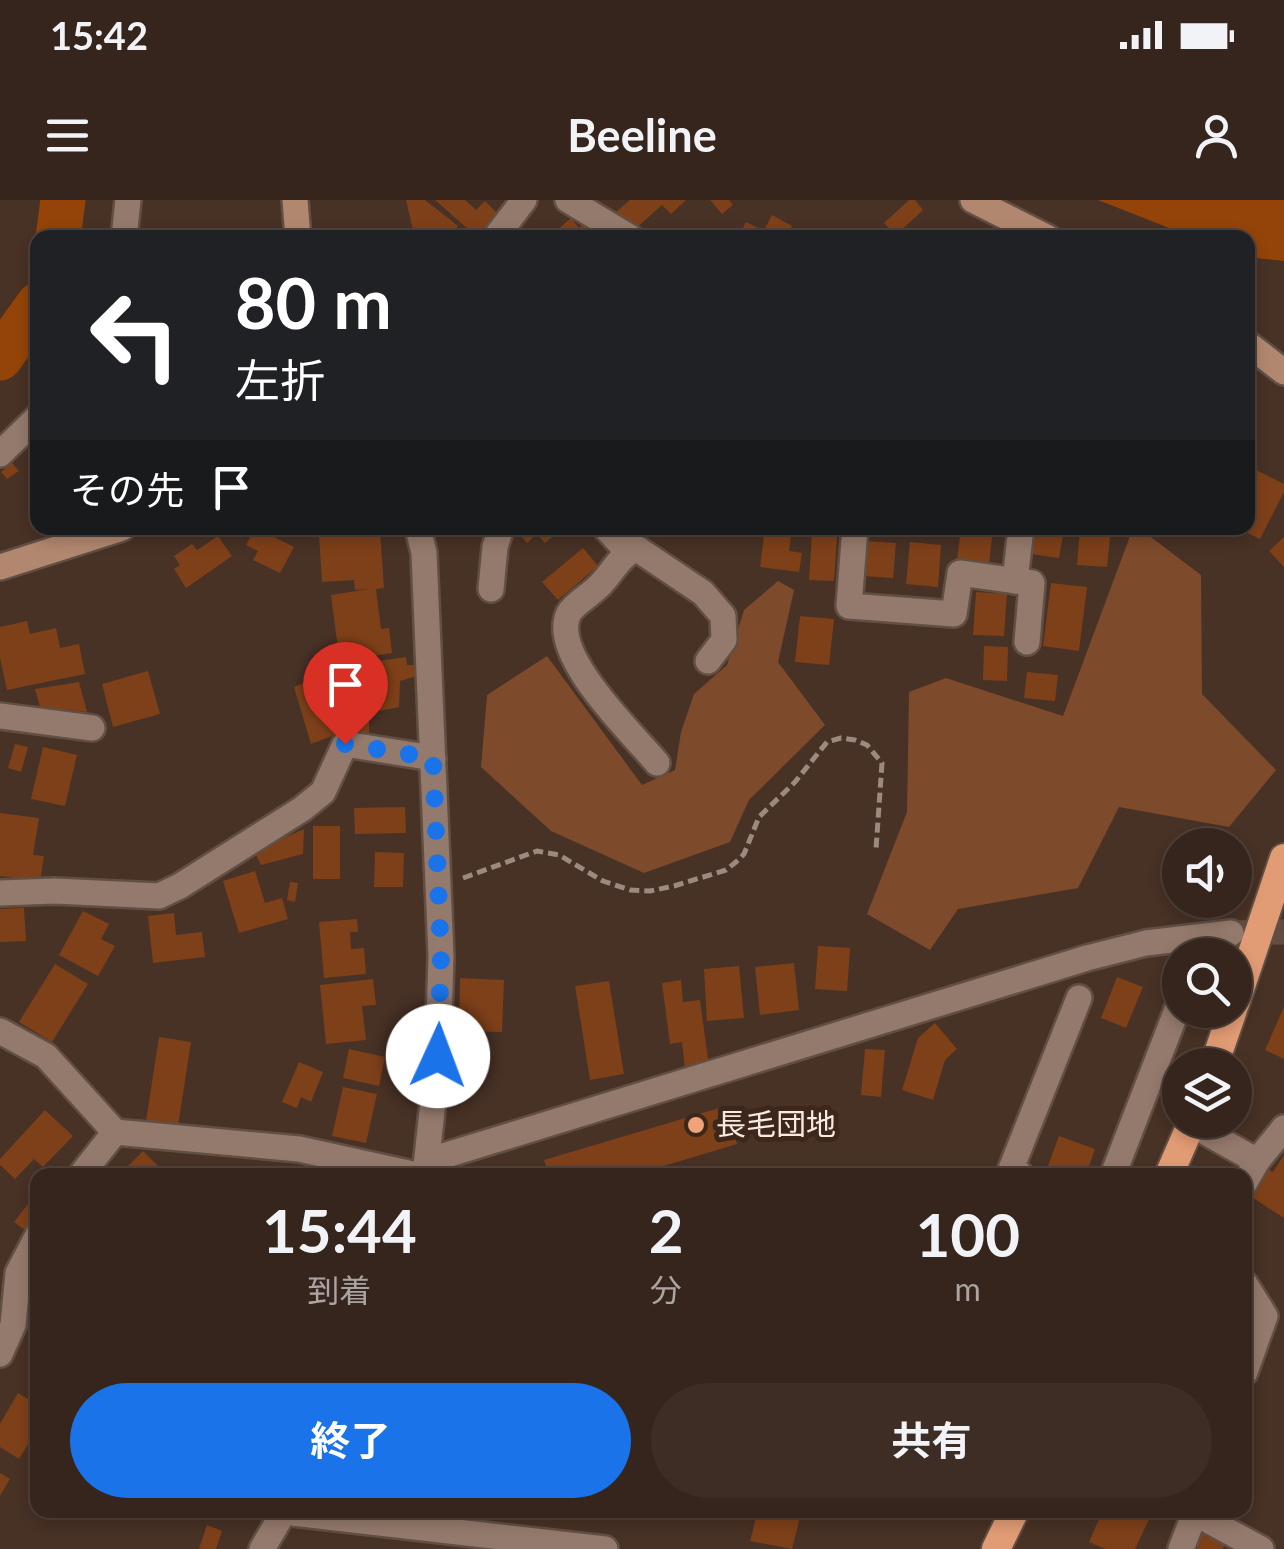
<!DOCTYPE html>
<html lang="ja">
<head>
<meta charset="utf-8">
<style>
  body { margin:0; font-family:Lato,"Noto Sans JP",sans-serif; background:#3d2d25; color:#f1f3f6; height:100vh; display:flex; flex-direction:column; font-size:38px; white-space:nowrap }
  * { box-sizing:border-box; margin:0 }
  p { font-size:32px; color:#aaa5a3 }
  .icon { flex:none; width:55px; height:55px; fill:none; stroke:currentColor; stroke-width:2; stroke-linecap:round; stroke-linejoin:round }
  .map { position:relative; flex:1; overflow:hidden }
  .panel { position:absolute; left:30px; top:968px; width:1222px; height:350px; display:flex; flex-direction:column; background:#36251c; border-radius:20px; box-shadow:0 5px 15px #0003,0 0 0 2px #50423b }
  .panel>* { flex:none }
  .guide { position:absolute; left:30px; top:30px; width:1225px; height:305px; border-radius:20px; box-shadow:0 5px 15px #0003,0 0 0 2px #50423b; background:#202124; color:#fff; overflow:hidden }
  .controls { position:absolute; left:1162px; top:628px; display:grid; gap:20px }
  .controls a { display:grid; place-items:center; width:90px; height:90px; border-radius:50%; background:#36251c; box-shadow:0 5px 15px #0003,0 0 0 2px #50423b; font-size:50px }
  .pin { position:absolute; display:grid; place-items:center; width:85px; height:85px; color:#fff; margin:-102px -42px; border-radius:50% 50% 50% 0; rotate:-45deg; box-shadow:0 0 10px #0007 }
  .pin .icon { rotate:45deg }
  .me { position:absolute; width:110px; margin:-55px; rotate:2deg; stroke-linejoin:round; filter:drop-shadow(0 0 8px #0008) }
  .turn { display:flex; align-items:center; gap:35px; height:210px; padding:0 40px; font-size:45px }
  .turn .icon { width:130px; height:130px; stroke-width:2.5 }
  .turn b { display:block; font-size:70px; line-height:85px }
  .then { display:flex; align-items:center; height:95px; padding:0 40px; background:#0003; gap:20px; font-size:38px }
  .eta { display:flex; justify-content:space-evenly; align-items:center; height:170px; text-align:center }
  .eta b { font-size:60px; font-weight:700; line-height:70px }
  .cta { display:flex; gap:20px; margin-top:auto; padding:20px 40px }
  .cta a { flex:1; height:115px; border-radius:60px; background:#1a73e8; color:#fff; font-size:40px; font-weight:700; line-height:115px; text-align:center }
  .cta a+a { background:#3d2d25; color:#f1f3f6 }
  .status { display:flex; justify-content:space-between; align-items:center; height:70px; padding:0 50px; background:#36251c; direction:ltr }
  .status svg { height:28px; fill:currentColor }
  header { display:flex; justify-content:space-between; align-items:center; height:130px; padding:0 40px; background:#36251c; font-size:45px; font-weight:700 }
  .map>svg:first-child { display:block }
  .green { fill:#7e4a2c }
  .water { fill:#944408 }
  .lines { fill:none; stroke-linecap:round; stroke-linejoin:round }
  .river { stroke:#944408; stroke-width:45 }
  .building { fill:#7e4019 }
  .minor-tunnel { stroke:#624d41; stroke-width:25; stroke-dasharray:25 12; stroke-linecap:butt }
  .minor-casing { stroke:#624f44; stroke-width:30 }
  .secondary-casing { stroke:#624f44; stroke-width:30 }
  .trunk-casing { stroke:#624f44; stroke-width:32 }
  .path { stroke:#9c897f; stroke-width:5; stroke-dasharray:10 5; stroke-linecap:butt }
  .minor { stroke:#947a6c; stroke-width:25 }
  .secondary { stroke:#b1876f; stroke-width:25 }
  .trunk { stroke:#e29c75; stroke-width:28 }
  .route { stroke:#1a73e8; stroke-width:18; stroke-dasharray:0 32.4 }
  .poi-dot { fill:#f0a278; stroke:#3d271b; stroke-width:4 }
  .labels { text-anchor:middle; stroke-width:10; stroke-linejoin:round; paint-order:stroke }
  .poi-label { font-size:30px; fill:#f8e9e2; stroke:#3d271b; text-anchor:start }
</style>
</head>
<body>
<div class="status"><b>15:42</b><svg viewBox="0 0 49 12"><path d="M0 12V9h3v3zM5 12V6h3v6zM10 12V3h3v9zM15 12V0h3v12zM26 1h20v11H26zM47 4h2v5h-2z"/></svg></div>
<header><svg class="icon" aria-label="menu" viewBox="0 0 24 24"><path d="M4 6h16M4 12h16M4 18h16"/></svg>Beeline<svg class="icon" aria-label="person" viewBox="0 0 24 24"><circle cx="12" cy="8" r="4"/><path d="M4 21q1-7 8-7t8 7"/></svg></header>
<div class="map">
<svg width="1284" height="1349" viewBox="0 0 1284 1349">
  <rect width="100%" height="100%" fill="#483125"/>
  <!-- green -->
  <g class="green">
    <path d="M1133 328H1139L1201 375 1202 494 1276 570 1229 627 1119 607 1078 688 958 709 930 750 867 714 907 612 909 492 946 478 1063 516Z"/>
    <path d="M778 381 794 390 778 462 825 525 749 600 730 642 644 673 551 631 481 567 487 495 547 456 642 585 675 570 681 532 694 494 727 465 744 410Z"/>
  </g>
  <!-- water -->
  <path class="water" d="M1098 0H1284V61L1248 57V38L1192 37Z"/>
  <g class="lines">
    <!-- river -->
    <g class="river">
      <path d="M58 38 63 0"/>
      <path d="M0 158 38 105"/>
    </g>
  </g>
  <!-- building -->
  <g class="building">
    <path d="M406 0H425L458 26 449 38H415Z"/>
    <path d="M435 0H465L476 10 485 1 498 14 477 37Z"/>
    <path d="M630 0H686L671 14 662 5 633 31 616 12Z"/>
    <path d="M710 0H729L733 5 722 14Z"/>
    <path d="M909 0H915L923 10 896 35 884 23Z"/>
    <path d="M772 15 792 26 786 38H738L746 22 764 31Z"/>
    <path d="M571 18 579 28 587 20 599 34 595 38H548Z"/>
    <path d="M12 263 19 271 7 279 1 272Z"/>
    <path d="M1254 269 1284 284V292L1260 339 1237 328H1248V281Z"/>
    <path d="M255 328H274L270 335 294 347 280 373 253 360 258 351 246 345Z"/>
    <path d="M524 328H563L545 343 537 334 527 343 518 332Z"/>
    <path d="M765 328H792L789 351 802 353 799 372 760 367Z"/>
    <path d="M961 328H993L989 364 957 360Z"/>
    <path d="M1035 328H1064L1059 358 1031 354Z"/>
    <path d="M1080 328H1111L1107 367 1077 365Z"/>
    <path d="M380 330 384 388 376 389 381 429 389 428 392 453 366 457 364 446 338 449 331 395 369 389 355 390 354 380 322 382 319 335Z"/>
    <path d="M812 334 837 336 834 381 809 380Z"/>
    <path d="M218 336 232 356 186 388 174 369 180 365 174 356 192 344 197 350Z"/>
    <path d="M1284 337V367L1269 351Z"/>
    <path d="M865 341 896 343 893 378 862 376Z"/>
    <path d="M910 342 941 345 938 387 906 384Z"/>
    <path d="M583 348 598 366 558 400 542 382Z"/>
    <path d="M1051 383 1087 387 1079 451 1043 446Z"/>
    <path d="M976 392 1007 394 1004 436 973 435Z"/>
    <path d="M800 416 834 419 829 465 795 462Z"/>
    <path d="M27 421 30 434 56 428 60 448 79 444 85 474 7 490 0 458V427Z"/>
    <path d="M984 446 1008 447 1007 481 983 480Z"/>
    <path d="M406 457 407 465H418L417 476 400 481 399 507 369 513V533L345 531 311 544 294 487 351 465Z"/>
    <path d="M148 471 160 514 113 527 102 484Z"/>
    <path d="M1027 472 1058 475 1055 501 1024 498Z"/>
    <path d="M79 482 87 512 40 507 35 489Z"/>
    <path d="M15 544 28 547 21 572 8 568Z"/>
    <path d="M43 547 77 555 65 606 31 599Z"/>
    <path d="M405 607 406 633 355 634 354 608Z"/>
    <path d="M0 613 39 618 33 655 44 656 40 681 0 676Z"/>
    <rect x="313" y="626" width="27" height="53"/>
    <path d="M304 629 303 654 261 665 254 651Z"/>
    <path d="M375 652 404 653 403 687H374Z"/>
    <path d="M255 671 265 703 282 698 288 719 239 733 223 681Z"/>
    <path d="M290 682 298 683 295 702 287 700Z"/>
    <path d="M24 708 26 741 0 742V709Z"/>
    <path d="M83 711 109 724 101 739 115 746 98 776 59 755Z"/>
    <path d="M174 713 176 735 202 732 205 757 153 763 148 716Z"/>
    <path d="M357 719 358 732H350L351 749 364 748 366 774 324 778 319 722Z"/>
    <path d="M818 746 850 748 847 791 815 789Z"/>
    <path d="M794 763 799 810 760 815 755 767Z"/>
    <path d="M55 764 88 784 52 842 19 822Z"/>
    <path d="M739 766 744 818 707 821 704 769Z"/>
    <path d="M1117 777 1143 787 1126 828 1101 818Z"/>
    <path d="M460 778 504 780 502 832 459 831Z"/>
    <path d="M373 779 376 805 362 806 366 840 326 844 320 785Z"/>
    <path d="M681 780 683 802 700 800 709 866 685 869 682 842 670 844 662 783Z"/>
    <path d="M609 781 624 874 590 880 575 786Z"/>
    <path d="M1284 807V859L1265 850Z"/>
    <path d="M935 823 957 849 945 860 933 900 902 890 918 838Z"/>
    <path d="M159 837 191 842 178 926 146 921Z"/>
    <path d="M349 849 385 857 379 886 343 878Z"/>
    <path d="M865 849 885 850 881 897 861 895Z"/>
    <path d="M397 856 424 863 418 887 391 880Z"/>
    <path d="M299 862 323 872 311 902 301 897 297 908 282 902Z"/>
    <path d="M343 887 377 894 366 943 332 936Z"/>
    <path d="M726 906 737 944 634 975H549L544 960Z"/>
    <path d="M45 910 73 936 43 967 34 959 15 979 0 965V959Z"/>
    <path d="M1059 936 1095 949 1086 975 1045 974Z"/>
    <path d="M143 951 165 973 163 975H119Z"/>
    <path d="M1284 955V1018L1250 996 1268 969 1273 972Z"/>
    <path d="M28 1004 38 1012V1016L26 1031 14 1022Z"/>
    <path d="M18 1193 38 1205V1228L19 1259 0 1247V1224Z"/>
    <path d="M0 1273 10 1279 0 1296Z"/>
    <path d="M758 1310H802L792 1349 750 1341Z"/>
    <path d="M1103 1310H1139L1151 1315 1135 1349H1105L1089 1342Z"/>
    <path d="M207 1325 222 1331 216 1349H199Z"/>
    <path d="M1200 1333 1225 1339 1223 1349H1197Z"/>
  </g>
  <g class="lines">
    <!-- minor-tunnel -->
    <path class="minor-tunnel" d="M1231 733 1284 732"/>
    <!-- minor casing -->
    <g class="minor-casing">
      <g id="minor">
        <path d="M568 0 631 38"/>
        <path d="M124 38 128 0"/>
        <path d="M495 38 524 0"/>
        <path d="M0 254 38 217"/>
        <path d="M418 328 424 353 441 756 438 856 425 975"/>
        <path d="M606 328 628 352"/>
        <path d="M855 328 849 406 954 414 960 373 1032 383 1027 442"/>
        <path d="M1015 381 1021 328"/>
        <path d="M491 389 495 347 501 328"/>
        <path d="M0 516 92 528"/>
        <path d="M657 563C633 534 548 454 569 413 574 404 590 395 598 387 611 375 619 356 636 348L703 393 723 416 724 440 708 461"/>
        <path d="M0 693 55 691 159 696 180 686 302 609 323 592 345 544 433 558"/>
        <path d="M0 831 46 856 115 932 299 949 417 975"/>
        <path d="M1191 924 1257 961"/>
        <path d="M427 961 1087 758 1146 743 1231 733"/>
        <path d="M81 975 115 932"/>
        <path d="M1021 975 1011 969 1079 798"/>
        <path d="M1113 975 1180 802"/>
        <path d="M1245 982 1257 961 1284 928"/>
        <path d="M1245 1084 1265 1116 1245 1172"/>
        <path d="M0 1154 13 1125 18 1073 38 1035"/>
        <path d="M1189 1310 1261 1349"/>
        <path d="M284 1312 605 1349"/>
        <path d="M262 1349 285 1310"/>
        <path d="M1181 1349 1196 1310"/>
      </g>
    </g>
    <!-- secondary casing -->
    <g class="secondary-casing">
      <g id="secondary">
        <path d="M295 0 298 38"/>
        <path d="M973 0 1048 38"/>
        <path d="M1248 144 1284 172"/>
        <path d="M0 367 122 328"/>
      </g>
    </g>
    <!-- trunk casing -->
    <g class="trunk-casing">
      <g id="trunk">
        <path d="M1235 804 1284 658"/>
        <path d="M1214 865 1233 810"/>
        <path d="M1169 975 1193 920"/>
        <path d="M996 1349 1015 1310"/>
      </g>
    </g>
    <!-- path -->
    <path class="path" d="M463 678 537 651 559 655 603 681 630 690 650 691 674 686 726 670 736 662 744 654 759 617 795 582 827 542 841 538 855 540 867 545 882 563 876 649"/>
    <!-- minor -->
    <use href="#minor" class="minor"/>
    <!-- secondary -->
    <use href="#secondary" class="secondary"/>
    <!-- trunk -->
    <use href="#trunk" class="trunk"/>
  </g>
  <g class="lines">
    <!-- route -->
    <path class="route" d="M345 544 433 558 441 756 438 856"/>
  </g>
  <!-- markers -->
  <circle class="poi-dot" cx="696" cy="925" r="10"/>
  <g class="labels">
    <!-- poi labels -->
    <g class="poi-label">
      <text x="716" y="935">長毛団地</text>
    </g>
  </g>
</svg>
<div class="controls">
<a><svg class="icon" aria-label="sound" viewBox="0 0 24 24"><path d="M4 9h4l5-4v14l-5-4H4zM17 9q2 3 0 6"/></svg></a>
<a><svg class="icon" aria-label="search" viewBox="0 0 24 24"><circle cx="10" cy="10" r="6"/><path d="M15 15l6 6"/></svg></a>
<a><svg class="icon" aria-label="layers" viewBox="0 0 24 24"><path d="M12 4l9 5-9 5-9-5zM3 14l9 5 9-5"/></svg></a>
</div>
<div class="pin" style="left:345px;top:544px;background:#d93025"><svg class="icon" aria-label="arrive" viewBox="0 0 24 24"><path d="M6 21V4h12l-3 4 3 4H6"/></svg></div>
<svg class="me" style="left:438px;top:856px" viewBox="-20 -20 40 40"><circle r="19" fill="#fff"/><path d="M0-13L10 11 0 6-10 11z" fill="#1a73e8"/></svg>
<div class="guide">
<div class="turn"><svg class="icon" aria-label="left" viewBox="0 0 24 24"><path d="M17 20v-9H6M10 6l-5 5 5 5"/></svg><div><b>80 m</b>左折</div></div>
<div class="then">その先<svg class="icon" aria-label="arrive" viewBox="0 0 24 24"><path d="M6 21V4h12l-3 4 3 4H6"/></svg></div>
</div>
<section class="panel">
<div class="eta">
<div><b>15:44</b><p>到着</p></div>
<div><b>2</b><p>分</p></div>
<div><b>100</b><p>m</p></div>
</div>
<div class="cta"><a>終了</a><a>共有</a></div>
</section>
</div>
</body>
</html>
